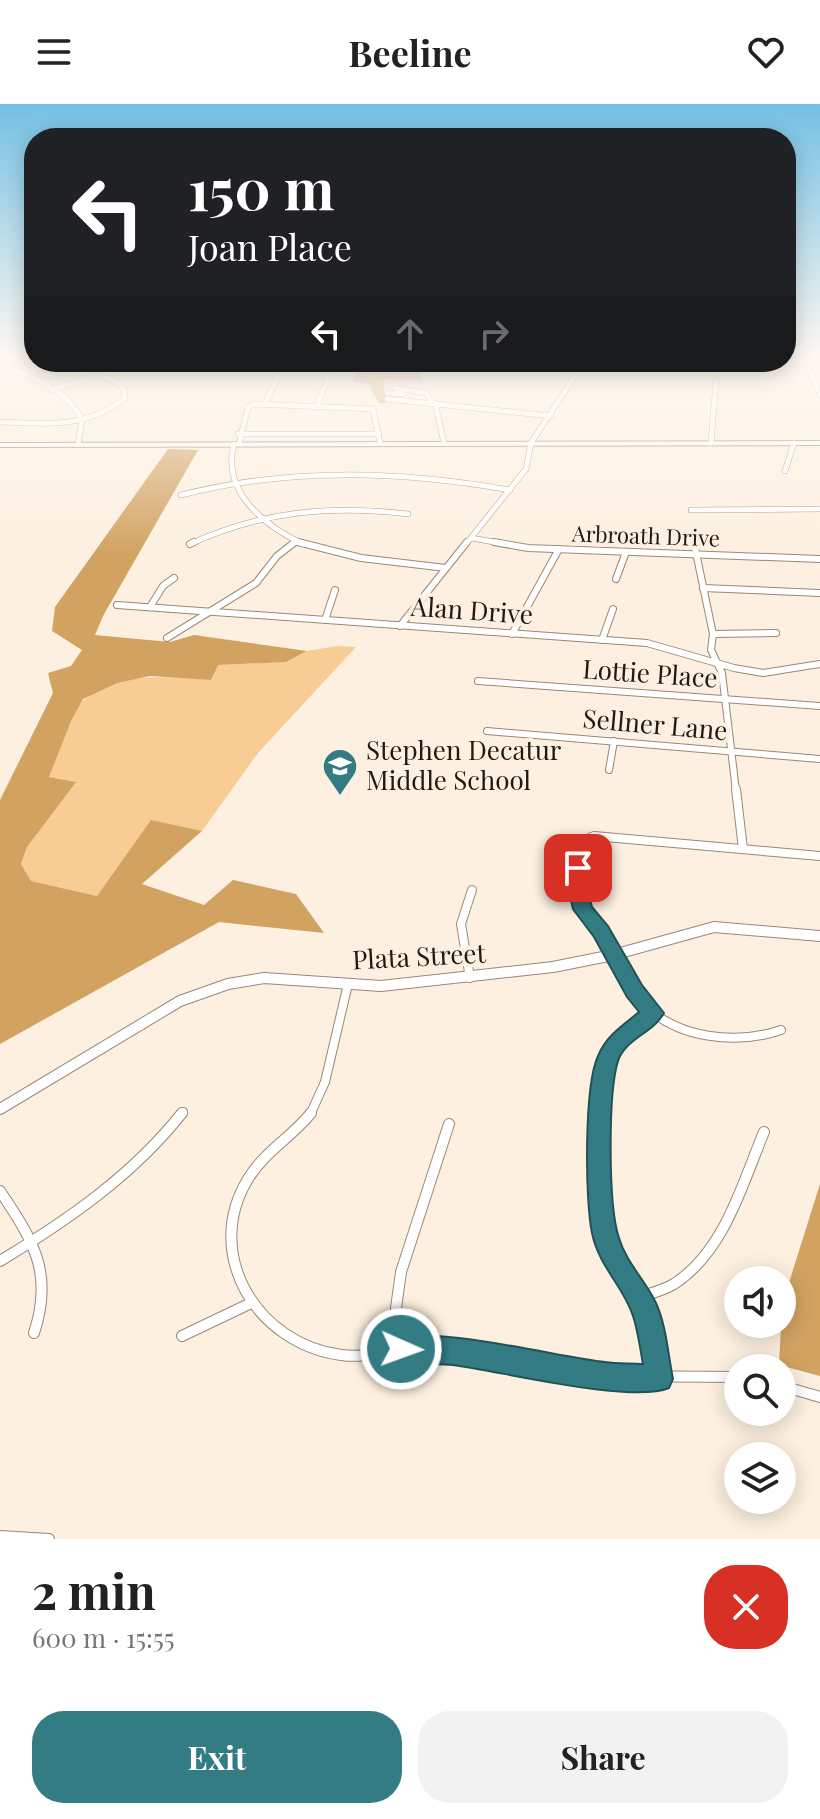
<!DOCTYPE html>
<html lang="en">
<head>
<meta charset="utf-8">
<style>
  body { margin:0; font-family:"Playfair Display",serif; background:#f2f2f2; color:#222; height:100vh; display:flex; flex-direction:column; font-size:30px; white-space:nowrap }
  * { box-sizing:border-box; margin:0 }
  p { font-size:26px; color:#767676 }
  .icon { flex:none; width:44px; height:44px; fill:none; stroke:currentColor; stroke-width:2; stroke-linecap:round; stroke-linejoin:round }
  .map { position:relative; height:1435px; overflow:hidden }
  .drawer { display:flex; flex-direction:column; background:#fff; flex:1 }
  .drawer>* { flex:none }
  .top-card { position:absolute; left:24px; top:24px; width:772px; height:244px; border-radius:32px; box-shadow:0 4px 20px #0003; background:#202124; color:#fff; overflow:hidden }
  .tools { position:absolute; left:724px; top:1162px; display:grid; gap:16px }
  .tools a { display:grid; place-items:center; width:72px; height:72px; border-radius:50%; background:#fff; box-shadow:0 4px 20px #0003; font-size:40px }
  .pin { position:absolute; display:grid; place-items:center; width:68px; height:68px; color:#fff; margin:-34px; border-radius:16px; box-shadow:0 4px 12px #0006 }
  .me { position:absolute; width:88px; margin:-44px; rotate:92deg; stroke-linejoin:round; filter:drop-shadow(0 0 6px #0008) }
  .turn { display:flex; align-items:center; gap:28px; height:168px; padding:0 32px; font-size:36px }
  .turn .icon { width:104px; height:104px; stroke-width:2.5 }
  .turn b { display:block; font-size:56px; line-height:68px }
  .lanes { display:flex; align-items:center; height:76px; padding:0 32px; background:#0003; justify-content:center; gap:40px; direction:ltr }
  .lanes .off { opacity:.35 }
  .round { display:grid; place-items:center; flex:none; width:84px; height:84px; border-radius:32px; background:#f2f2f2 }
  .summary { display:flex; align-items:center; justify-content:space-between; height:136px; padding:0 32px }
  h1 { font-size:48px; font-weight:700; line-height:60px }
  .action { display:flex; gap:16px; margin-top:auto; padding:16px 32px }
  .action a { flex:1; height:92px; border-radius:32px; background:#347c84; color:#fff; font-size:32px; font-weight:700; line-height:92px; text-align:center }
  .action a+a { background:#f2f2f2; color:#222 }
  header { display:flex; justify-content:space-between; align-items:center; height:104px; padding:0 32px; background:#fff; font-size:36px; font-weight:700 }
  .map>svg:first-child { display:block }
  .green { fill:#f7cd95 }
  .forest { fill:#d2a261 }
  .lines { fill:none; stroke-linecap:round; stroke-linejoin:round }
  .minor-far3-casing { stroke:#988977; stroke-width:6 }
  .minor-far2-casing { stroke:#988977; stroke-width:8 }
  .minor-far1-casing { stroke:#988977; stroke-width:10 }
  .minor-casing { stroke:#988977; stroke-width:12 }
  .tertiary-casing { stroke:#988977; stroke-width:12 }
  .secondary-casing { stroke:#988977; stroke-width:2 }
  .minor-far3 { stroke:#fff; stroke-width:5 }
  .minor-far2 { stroke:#fff; stroke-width:6 }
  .minor-far1 { stroke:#fff; stroke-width:8 }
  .minor { stroke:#fff; stroke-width:10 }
  .tertiary { stroke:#fff; stroke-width:10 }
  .secondary { fill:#fff; fill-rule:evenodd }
  .route { fill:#347c84; stroke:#225156; stroke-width:2 }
  .labels { text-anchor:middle; stroke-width:8; stroke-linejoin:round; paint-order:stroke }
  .far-street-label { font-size:22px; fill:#1f1a13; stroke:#fdf0e0 }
  .street-label { font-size:26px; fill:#1f1a13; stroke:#fdf0e0 }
  .poi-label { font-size:26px; fill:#1f1a13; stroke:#fdf0e0; text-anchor:start }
</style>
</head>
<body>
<header><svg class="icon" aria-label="menu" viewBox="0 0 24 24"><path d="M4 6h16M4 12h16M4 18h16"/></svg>Beeline<svg class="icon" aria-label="heart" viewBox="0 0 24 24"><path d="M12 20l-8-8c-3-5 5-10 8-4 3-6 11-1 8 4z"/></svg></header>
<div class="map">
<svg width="820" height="1435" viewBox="0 0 820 1435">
  <rect width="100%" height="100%" fill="#fdf0e0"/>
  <!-- green -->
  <path class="green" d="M337 542 356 543 258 649 202 727 151 717 97 792 31 777 21 760 27 743 75 678 49 673C57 654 69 607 85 595 120 567 170 573 211 576L217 561 286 558 307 547Z"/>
  <!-- forest -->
  <g class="forest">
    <path d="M363 258H420L422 277 383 275 386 299H379L368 280 352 277Z"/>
    <path d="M168 345 198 346 103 512 95 531 170 538 194 531 307 547 286 558 218 561 211 576 150 572 117 579 83 595 71 617 49 673 76 678 27 743 21 760 31 777 97 792 151 716 202 727 142 780 204 801 233 776 296 790 324 829 219 818 0 940V696L53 589 48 569 71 562 82 546 52 527 55 503Z"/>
    <path d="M820 1080V1272L779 1261 782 1201Z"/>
  </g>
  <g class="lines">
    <!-- minor-far3 casing -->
    <g class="minor-far3-casing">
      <g id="minor-far3">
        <path d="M804 251 820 291"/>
        <path d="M805 252H820"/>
        <path d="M0 261C30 271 68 286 82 316L78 340"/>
        <path d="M272 262 344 264"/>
        <path d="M27 271 51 258"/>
        <path d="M395 284 426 289 432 299"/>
        <path d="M51 286 92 273 114 258"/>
        <path d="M389 289 403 290"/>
        <path d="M387 295 551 312"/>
        <path d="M435 299 444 339"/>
        <path d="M265 300 283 262"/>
        <path d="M317 302 332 264"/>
        <path d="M0 318C44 320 88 324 124 295L125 286 115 277 97 271"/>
        <path d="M238 330H379"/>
        <path d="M711 339 716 277"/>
        <path d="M234 340C221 388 265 422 303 440"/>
        <path d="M239 340 248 303 255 300 373 305 380 339"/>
        <path d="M785 367 794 339"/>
        <path d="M181 391C291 363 398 367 510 386"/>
        <path d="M691 406 820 405"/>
        <path d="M471 434 506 440"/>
        <path d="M190 440C262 407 330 401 408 410"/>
        <path d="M292 440 296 437"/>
        <path d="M466 440 526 365 531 339 578 267 531 260"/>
      </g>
    </g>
    <!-- minor-far2 casing -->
    <g class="minor-far2-casing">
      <g id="minor-far2">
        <path d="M298 438 361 454 446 464"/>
        <path d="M494 438 528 444 820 455"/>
        <path d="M694 439 713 530 711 546 722 569 736 687"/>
        <path d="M190 440 194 438"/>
        <path d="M616 475 626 448"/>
        <path d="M703 484 820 489"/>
        <path d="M117 501 647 539 734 564 763 569 820 560"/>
        <path d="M150 503 163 482 174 474"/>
        <path d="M325 516 335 486"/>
        <path d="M400 522 467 438"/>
        <path d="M512 530 559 445"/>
        <path d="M713 530 776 529"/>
        <path d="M167 534 256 479 277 452 295 438"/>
        <path d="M602 536 613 505"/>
        <path d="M478 577 820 602"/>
        <path d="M487 627 820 655"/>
        <path d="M609 666 614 637"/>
      </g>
    </g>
    <!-- minor-far1 casing -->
    <g class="minor-far1-casing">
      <g id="minor-far1">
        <path d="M736 685 743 745"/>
        <path d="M470 874 461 820 472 786"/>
        <path d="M781 926C737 941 676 935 643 899 625 879 615 854 602 831 596 820 586 812 581 800 572 781 576 753 587 735L594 732 820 752"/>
        <path d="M181 1011 183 1008"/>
        <path d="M310 1011 325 978 348 880"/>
        <path d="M600 1011C604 958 608 940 653 909"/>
      </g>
    </g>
    <!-- minor casing -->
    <g class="minor-casing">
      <g id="minor">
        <path d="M311 1009C292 1033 264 1048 248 1075 202 1150 257 1240 341 1251 369 1255 393 1244 420 1244L605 1272 738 1273"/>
        <path d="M601 1009 600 1070 606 1133 646 1206 659 1275"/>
        <path d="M0 1087C33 1136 54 1169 34 1229"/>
        <path d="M0 1157C68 1116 133 1071 182 1009"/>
        <path d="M640 1193C652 1189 664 1186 674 1180 725 1147 742 1080 764 1028"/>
        <path d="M182 1232 249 1200"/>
        <path d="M401 1245 396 1204 401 1168 449 1020"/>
        <path d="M782 1282 820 1293"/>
        <path d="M0 1432 49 1435"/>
      </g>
    </g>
    <!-- tertiary casing -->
    <g class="tertiary-casing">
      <path id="tertiary" d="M0 1005 180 897 228 880 264 874 381 882 553 863 613 851 714 823 820 832"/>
    </g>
    <!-- secondary casing -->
    <g class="secondary-casing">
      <path id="secondary" d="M820 337V341L0 343V339Z"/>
    </g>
    <!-- minor-far3 -->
    <use href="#minor-far3" class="minor-far3"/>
    <!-- minor-far2 -->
    <use href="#minor-far2" class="minor-far2"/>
    <!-- minor-far1 -->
    <use href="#minor-far1" class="minor-far1"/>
    <!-- minor -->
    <use href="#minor" class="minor"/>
    <!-- tertiary -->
    <use href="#tertiary" class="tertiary"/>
    <!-- secondary -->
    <use href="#secondary" class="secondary"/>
  </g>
  <!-- sky -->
  <linearGradient id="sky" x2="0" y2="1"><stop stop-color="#74c0e4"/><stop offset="0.56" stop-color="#fef8f1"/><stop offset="1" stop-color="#fef8f1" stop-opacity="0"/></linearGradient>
  <rect width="820" height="452" fill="url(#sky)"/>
  <!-- route -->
  <path class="route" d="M578 758 588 764 587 784 592 803 608 822 642 881 664 909C653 929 625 935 618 957 608 989 608 1102 619 1134 626 1158 644 1175 655 1197 666 1219 668 1250 673 1275L669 1284C631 1300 500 1267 453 1261 432 1259 410 1263 391 1255L387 1245 391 1236C430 1220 558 1253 605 1258 618 1260 630 1259 643 1260 640 1244 638 1227 633 1212 624 1183 599 1163 592 1129 585 1096 584 982 598 952 606 932 623 921 639 908L627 893 594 833 573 805 568 784 569 764Z"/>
  <!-- icons -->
  <defs>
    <g id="school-pin" transform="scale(1.8)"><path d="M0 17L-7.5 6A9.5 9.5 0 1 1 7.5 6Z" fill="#347c84" stroke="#fdf0e0"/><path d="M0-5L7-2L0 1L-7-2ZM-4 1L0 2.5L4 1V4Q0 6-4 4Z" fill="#fff"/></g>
  </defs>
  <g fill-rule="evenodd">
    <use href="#school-pin" x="340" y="662"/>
  </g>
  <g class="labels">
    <!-- far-street labels -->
    <g class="far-street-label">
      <text transform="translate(646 432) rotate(2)" y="8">Arbroath Drive</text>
    </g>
    <!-- street labels -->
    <g class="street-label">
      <text transform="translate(472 507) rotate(4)" y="9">Alan Drive</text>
      <text transform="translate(650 570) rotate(4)" y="9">Lottie Place</text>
      <text transform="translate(655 621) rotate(5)" y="9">Sellner Lane</text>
      <text transform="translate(419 853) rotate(-3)" y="9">Plata Street</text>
    </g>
    <!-- poi labels -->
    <g class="poi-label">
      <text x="366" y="656">Stephen Decatur<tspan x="366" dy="30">Middle School</tspan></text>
    </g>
  </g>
</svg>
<div class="tools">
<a><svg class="icon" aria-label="sound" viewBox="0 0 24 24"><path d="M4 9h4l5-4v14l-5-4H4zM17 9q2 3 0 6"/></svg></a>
<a><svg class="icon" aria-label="search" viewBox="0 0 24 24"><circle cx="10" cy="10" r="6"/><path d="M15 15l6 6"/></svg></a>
<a><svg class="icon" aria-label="layers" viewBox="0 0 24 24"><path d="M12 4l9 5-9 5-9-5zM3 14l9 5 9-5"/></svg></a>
</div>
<div class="pin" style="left:578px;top:764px;background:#d93025"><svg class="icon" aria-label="arrive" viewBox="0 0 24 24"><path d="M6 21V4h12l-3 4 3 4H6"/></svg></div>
<svg class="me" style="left:401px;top:1245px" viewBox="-20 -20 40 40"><circle r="17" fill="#347c84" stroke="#fff" stroke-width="3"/><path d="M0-11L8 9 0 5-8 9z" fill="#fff"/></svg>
<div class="top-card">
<div class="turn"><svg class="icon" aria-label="left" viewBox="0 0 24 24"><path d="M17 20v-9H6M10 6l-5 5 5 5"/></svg><div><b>150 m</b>Joan Place</div></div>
<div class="lanes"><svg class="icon" aria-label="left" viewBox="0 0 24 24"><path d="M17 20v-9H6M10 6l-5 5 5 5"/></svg><svg class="icon off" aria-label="ahead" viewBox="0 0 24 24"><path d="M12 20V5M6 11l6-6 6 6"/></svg><svg class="icon off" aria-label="right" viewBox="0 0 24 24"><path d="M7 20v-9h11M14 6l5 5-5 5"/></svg></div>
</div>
</div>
<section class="drawer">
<div class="summary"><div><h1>2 min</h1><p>600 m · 15:55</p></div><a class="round" style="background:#d93025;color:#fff"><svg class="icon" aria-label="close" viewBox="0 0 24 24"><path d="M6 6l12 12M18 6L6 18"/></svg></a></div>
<div class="action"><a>Exit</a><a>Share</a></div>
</section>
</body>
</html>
